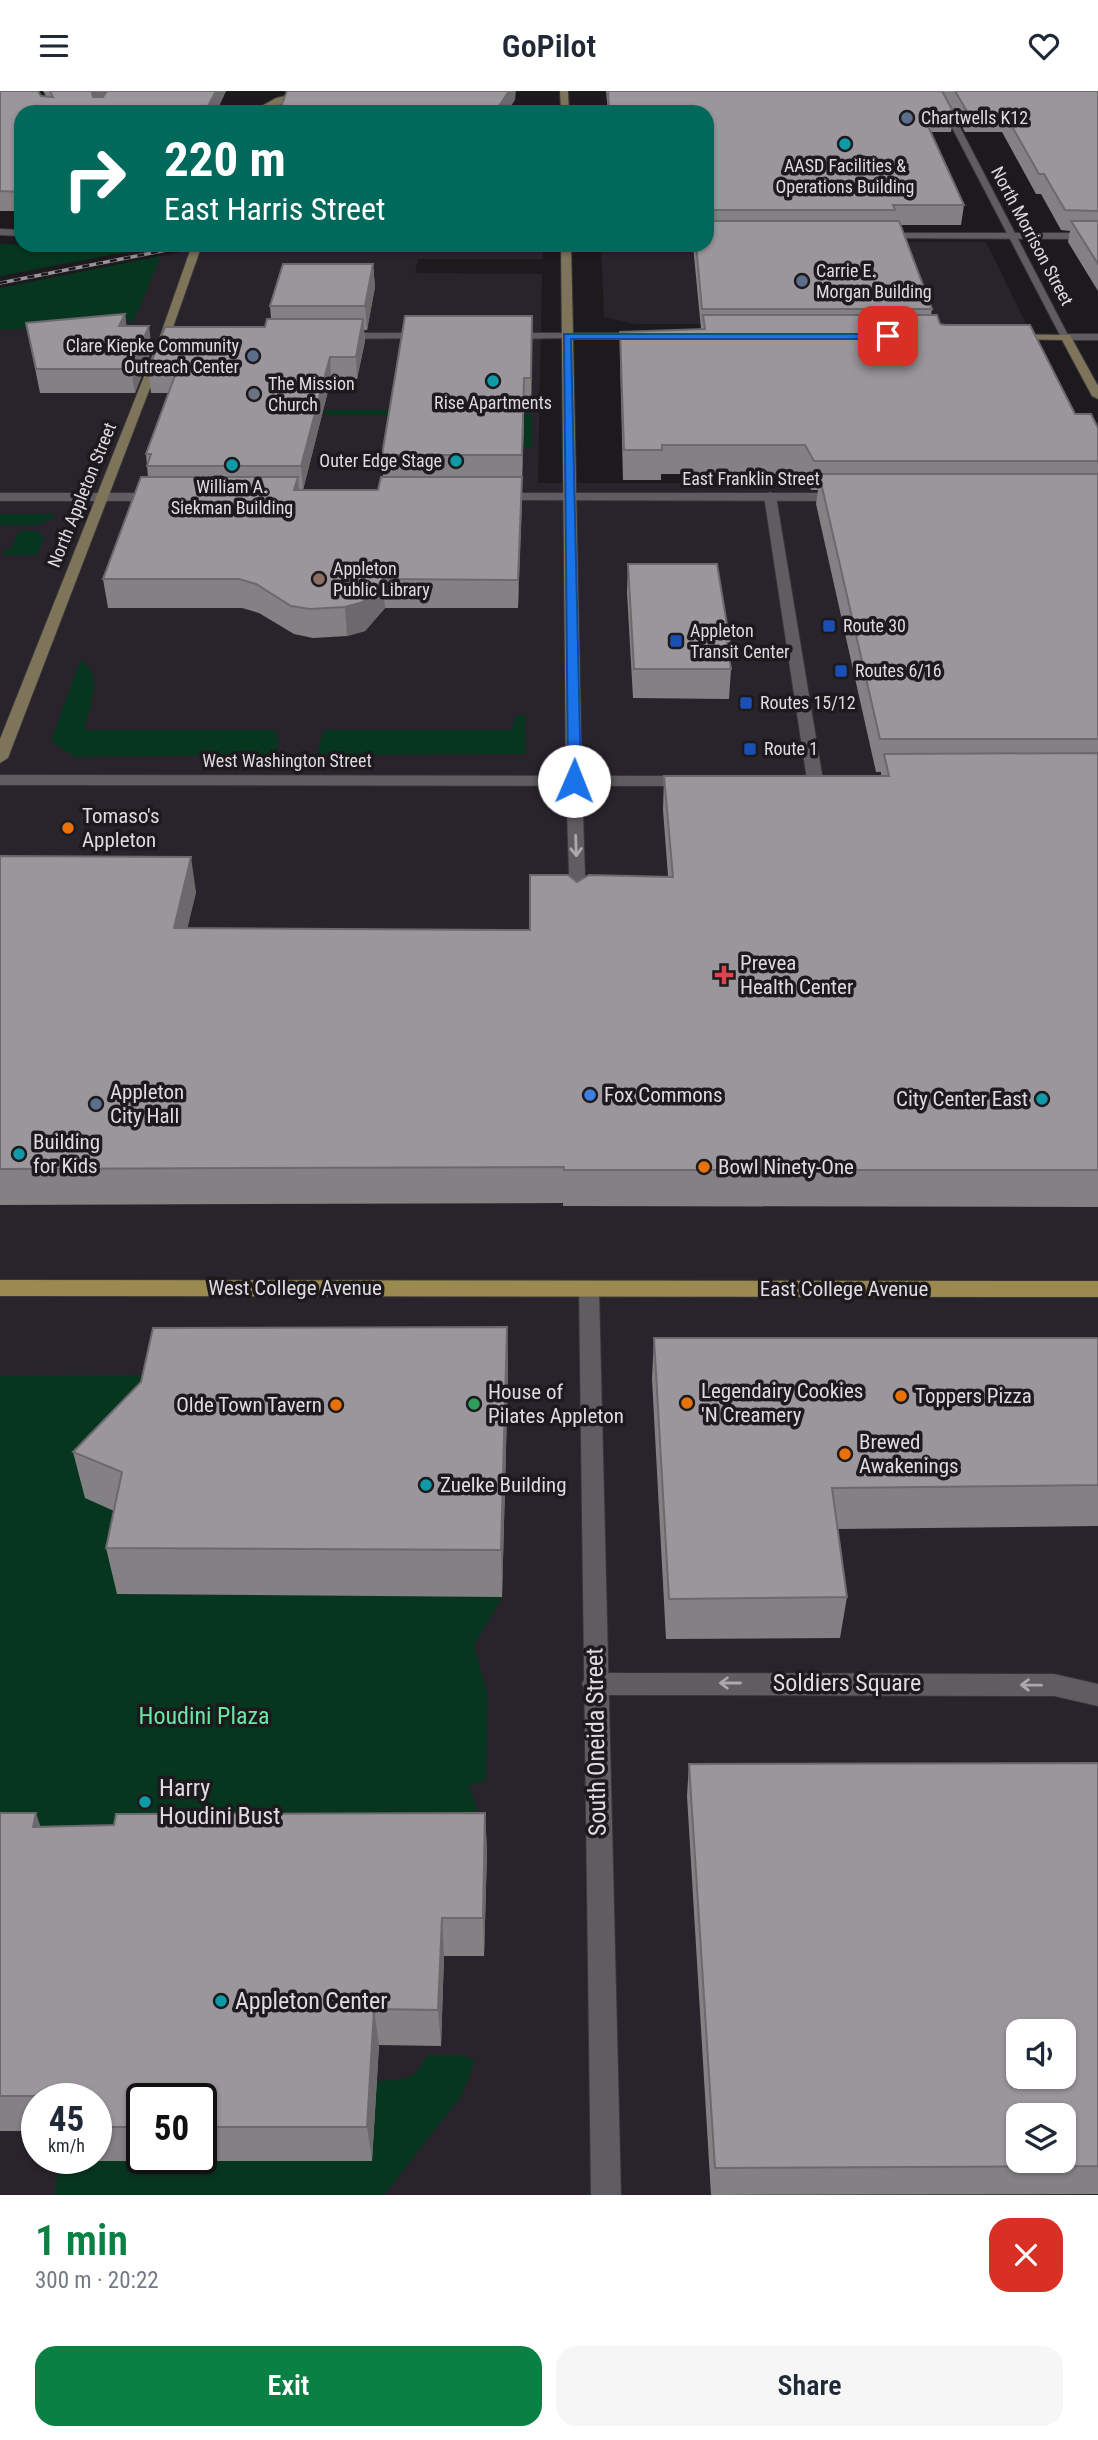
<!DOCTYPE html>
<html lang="en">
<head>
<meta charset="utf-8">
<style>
  body { margin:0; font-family:"Roboto Condensed",sans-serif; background:#f6f6f7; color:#1f2937; height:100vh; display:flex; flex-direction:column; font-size:26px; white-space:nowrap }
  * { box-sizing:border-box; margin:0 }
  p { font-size:23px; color:#747a83 }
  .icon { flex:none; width:38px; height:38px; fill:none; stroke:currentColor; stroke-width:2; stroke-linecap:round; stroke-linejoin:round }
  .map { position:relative; height:2104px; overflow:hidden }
  .panel { display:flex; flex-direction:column; background:#fff; flex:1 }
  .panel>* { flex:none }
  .guide { position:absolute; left:14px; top:14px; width:700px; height:147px; border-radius:21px; box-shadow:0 2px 5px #0004; background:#00695c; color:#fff; overflow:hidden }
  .controls { position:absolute; left:1006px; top:1928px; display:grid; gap:14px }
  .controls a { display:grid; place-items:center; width:70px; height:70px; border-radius:14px; background:#fff; box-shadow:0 2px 5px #0004; font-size:35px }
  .speed { position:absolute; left:21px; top:1992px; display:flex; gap:14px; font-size:35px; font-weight:700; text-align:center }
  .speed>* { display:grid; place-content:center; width:91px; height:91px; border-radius:50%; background:#fff; box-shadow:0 2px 5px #0004; line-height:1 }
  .speed small { font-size:18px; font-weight:400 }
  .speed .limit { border:4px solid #111; border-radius:10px; background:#fff; color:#111 }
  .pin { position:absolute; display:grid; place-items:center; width:60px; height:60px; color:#fff; margin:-30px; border-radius:14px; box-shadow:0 4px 10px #0006 }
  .me { position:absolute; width:77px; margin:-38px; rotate:1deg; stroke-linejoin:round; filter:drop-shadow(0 0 5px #0008) }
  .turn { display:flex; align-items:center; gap:24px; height:147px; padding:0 35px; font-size:32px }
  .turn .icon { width:91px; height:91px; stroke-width:2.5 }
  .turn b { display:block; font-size:49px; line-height:60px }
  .round { display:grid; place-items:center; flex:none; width:74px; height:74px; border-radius:21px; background:#f6f6f7 }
  .overview { display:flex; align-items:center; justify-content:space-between; height:119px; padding:0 35px }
  h1 { font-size:42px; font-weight:600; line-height:52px; color:#0b8043 }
  .action { display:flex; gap:14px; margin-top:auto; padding:14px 35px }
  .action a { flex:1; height:80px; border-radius:21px; background:#0b8043; color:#fff; font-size:28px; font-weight:600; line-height:80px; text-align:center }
  .action a+a { background:#f6f6f7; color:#1f2937 }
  header { display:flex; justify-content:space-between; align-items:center; height:91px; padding:0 35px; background:#fff; font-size:32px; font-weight:600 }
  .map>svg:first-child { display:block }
  .built { fill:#29242c; fill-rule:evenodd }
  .green { fill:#073620 }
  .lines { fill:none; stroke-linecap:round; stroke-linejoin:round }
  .minor-casing { stroke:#363537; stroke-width:2 }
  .tertiary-casing { stroke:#363537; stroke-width:2 }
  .secondary-casing { stroke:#363537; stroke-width:2 }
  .primary-casing { stroke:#363537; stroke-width:2 }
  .minor { fill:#605d62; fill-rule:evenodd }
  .tertiary { fill:#605d62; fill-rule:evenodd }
  .secondary { fill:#7d7459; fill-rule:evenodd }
  .primary { fill:#9a8a4f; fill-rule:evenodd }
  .rail-casing { stroke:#979598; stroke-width:3.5 }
  .rail { stroke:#1d1a1e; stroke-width:2.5; stroke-dasharray:7; stroke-linecap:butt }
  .wall { fill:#848185; fill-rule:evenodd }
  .shaded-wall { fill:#6c696c }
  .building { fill:#9a969b; stroke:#6c696c; stroke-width:2; fill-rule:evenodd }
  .oneway { stroke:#aca9ad }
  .route { fill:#1a73e8; stroke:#114b97; stroke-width:2 }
  .service-dot { fill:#5c6f8a; stroke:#1d1a1e; stroke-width:2.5 }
  .culture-dot { fill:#0f9aa8; stroke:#1d1a1e; stroke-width:2.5 }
  .worship-dot { fill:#6b7280; stroke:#1d1a1e; stroke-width:2.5 }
  .education-dot { fill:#8d6e63; stroke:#1d1a1e; stroke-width:2.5 }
  .transit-dot { fill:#1a4fb4; stroke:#1d1a1e; stroke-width:2.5 }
  .food-dot { fill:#e8710a; stroke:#1d1a1e; stroke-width:2.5 }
  .health-dot { fill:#e0444e; stroke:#1d1a1e; stroke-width:2.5 }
  .shop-dot { fill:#3f7fe0; stroke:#1d1a1e; stroke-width:2.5 }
  .leisure-dot { fill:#2e9e5b; stroke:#1d1a1e; stroke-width:2.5 }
  .labels { text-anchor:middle; stroke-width:7; stroke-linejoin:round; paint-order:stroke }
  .far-poi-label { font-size:18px; fill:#dedcdf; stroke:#1d1a1e; text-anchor:start }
  .far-street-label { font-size:18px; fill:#dedcdf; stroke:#1d1a1e }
  .poi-label { font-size:21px; fill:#dedcdf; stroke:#1d1a1e; text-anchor:start }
  .street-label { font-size:21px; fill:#dedcdf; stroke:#1d1a1e }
  .near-street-label { font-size:24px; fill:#dedcdf; stroke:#1d1a1e }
  .near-park-label { font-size:24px; fill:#6ae9a6; stroke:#1d1a1e }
  .near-poi-label { font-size:24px; fill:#dedcdf; stroke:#1d1a1e; text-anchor:start }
</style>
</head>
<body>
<header><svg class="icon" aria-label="menu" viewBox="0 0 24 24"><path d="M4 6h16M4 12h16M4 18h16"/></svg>GoPilot<svg class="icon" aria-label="heart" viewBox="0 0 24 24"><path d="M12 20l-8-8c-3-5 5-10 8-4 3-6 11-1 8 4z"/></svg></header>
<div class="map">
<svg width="1098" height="2104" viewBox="0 0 1098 2104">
  <rect width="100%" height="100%" fill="#1d1a1e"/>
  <!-- built -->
  <g class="built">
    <path d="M707 151H986L1026 233H635L604 226 601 154H707Z"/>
    <path d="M218 154H543V168H418L415 182 542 183 538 392H1098V2104H0V197ZM1018 1941H1064V1986H1018ZM37 2007H96V2067H37ZM142 2007H201V2067H142ZM1018 2025H1064V2070H1018Z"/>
  </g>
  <!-- green -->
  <g class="green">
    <path d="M0 153 21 154H163L0 185Z"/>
    <path d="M161 165 133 231C91 220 44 239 0 239V197Z"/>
    <path d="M325 319H400L401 324 532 323V357L523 356 524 350 395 324H324Z"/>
    <path d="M0 423H54V426L39 434H0Z"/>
    <path d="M19 440H37L44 447 37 464H3L5 459 11 458Z"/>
    <path d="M80 570C106 580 88 620 84 639H273L278 645 277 664 75 666 51 650Z"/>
    <path d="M525 623V663L317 664 323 641 327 639H512L515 626Z"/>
    <path d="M162 1284 86 1407 122 1423 118 1503 502 1506 474 1554 488 1606 486 1689 469 1695 487 1746 0 1747V1285Z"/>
    <path d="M427 1964H462L475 1970 461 2005 384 2104H55L59 2070H372L377 1990C404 1988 415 1991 427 1964Z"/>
  </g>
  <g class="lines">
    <!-- minor casing -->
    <g class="minor-casing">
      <g id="minor">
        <path d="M880 142H1098V148L877 147Z"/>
        <path d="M426 242 430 243V247L341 248 336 245 341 242Z"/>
        <path d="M567 242 571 243V247L509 248 504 245 509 242Z"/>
        <path d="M1098 243V249H1066L1061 246 1066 243Z"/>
        <path d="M770 401 776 405 823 689 815 694 807 689 764 405Z"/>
        <path d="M574 685 582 690 586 815 578 820 570 815 566 690Z"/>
        <path d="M595 1582 1054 1583 1098 1593V1615L1054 1605 595 1604 586 1601 582 1593 586 1585Z"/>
      </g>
    </g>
    <!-- tertiary casing -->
    <g class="tertiary-casing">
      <g id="tertiary">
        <path d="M933 0H941L1070 248 1061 246Z"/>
        <path d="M0 138 21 139V145L0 144Z"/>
        <path d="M0 402H159L165 406 159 410H0Z"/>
        <path d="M493 402H841L847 406 841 410 497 409 491 405Z"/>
        <path d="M0 684 691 685 699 690 691 695 0 694Z"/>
        <path d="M589 1190 596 1193 599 1198 621 2104H591L579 1198 582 1193Z"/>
      </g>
    </g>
    <!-- secondary casing -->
    <g class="secondary-casing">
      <g id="secondary">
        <path d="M308 0H323C316 3 258 21 251 21L276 7Z"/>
        <path d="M560 0H568L569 21H561Z"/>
        <path d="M192 154H202L170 245 8 667 0 672V648L160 245Z"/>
        <path d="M561 154H571L573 242H646L651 245 646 248H573L582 690 574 695 566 690Z"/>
        <path d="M1005 243 1070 244 1098 295V308L1092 305 1062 249 1009 248 1004 245Z"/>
      </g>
    </g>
    <!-- primary casing -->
    <g class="primary-casing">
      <path id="primary" d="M0 1189 1098 1190V1206L0 1205Z"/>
    </g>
    <!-- minor -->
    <use href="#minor" class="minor"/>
    <!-- tertiary -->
    <use href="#tertiary" class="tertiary"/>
    <!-- secondary -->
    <use href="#secondary" class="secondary"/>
    <!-- primary -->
    <use href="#primary" class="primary"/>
    <!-- rail casing -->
    <g class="rail-casing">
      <path id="rail" d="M0 192 192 154"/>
    </g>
    <!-- rail -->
    <use href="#rail" class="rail"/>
  </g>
  <!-- wall -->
  <g class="wall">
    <path d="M0 0 46 5 43 0H226L216 21H21V120H0Z"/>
    <path d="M606 0H942L954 22 951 41H931L964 114 961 134H901L932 218 931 224 940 233 1098 337V1116L563 1115V1112L0 1114V765L196 801 187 837 530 839 577 791 668 785 663 719 664 685H881V681H876L816 413 818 399H811L802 383H661V389H623L620 268V241L701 238 693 154H707V21H608Z"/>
    <path d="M942 0H1098V200L1068 151 1070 140 1061 139 1041 103H1036L1002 41H965Z"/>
    <path d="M373 173 375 196 367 239H364L365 250 357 288H331L303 399H378L383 386 382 364 532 258 531 321H524L518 517H385L365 540 347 545 313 547 294 543 259 522 242 517H108L103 488 148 386 146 363 169 302H151L148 279 265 236 271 228 270 215Z"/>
    <path d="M125 223 126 235 152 258 135 302H40L26 232Z"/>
    <path d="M628 473 730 552 729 565 731 578 729 608 633 607 627 501Z"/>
    <path d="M507 1236 508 1283 502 1506 117 1503 106 1457 114 1420 85 1407 73 1361 141 1291Z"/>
    <path d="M654 1247H1098V1435L838 1438 847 1506 840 1547 666 1548 652 1288Z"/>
    <path d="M1098 1672V2103L711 2104 687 1705 689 1673Z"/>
    <path d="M0 1722 41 1736 485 1722 487 1761 484 1865H444L441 1955 379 1954 372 2070H59L58 2067H96V2007H37V2040H0ZM142 2007H201V2067H142Z"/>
  </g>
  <!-- shaded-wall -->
  <g class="shaded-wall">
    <path d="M94 0H108L95 20 92 2Z"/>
    <path d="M216 0H226L216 21H205Z"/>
    <path d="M509 0H516L515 9 507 21H495Z"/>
    <path d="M373 173 375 196 367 239 365 215Z"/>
    <path d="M125 223 128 246 119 235Z"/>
    <path d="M532 225V258L531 321V287Z"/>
    <path d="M363 228 365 250 357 288 356 266Z"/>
    <path d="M149 235 152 258 135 302 131 278Z"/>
    <path d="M330 266 331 288 303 399 301 375Z"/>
    <path d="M524 287V321L522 399V364Z"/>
    <path d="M298 386 300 413 294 399Z"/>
    <path d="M522 386V413L518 517V489Z"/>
    <path d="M383 488 385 517 365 540 347 545 345 516Z"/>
    <path d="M191 766 196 801 179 873 174 837Z"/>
    <path d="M507 1236 508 1283 502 1506 501 1459Z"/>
    <path d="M36 1722 49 1761 33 1736Z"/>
    <path d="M485 1722 487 1761 484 1865 483 1827Z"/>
    <path d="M442 1827 444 1865 441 1955 438 1919Z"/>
    <path d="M374 1918 379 1954 372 2070 367 2036Z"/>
  </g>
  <!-- building -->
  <g class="building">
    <path d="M0 0H38L41 5 53 6 50 0H94L92 2 93 6H103L107 0H216L205 21H21V101L0 100Z"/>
    <path d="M287 0H509L495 21H279Z"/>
    <path d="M608 0H942L954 22H922L964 114H893L895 119H708L707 120V21H609Z"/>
    <path d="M955 0H1098V120L1065 119 1044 83H1039L1005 23 968 22Z"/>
    <path d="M707 127 708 130H899L932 218H702L696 154H707Z"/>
    <path d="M1071 130H1098V173Z"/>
    <path d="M283 173H373L365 215H270Z"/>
    <path d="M125 223 119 235H149L131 278H36L26 232Z"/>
    <path d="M703 224H937L940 233 945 234H1030L1075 323H1091L1098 337V370H814L805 354H662V359H624L620 241 705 238Z"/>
    <path d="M405 225H532L531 287H524L522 364H382Z"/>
    <path d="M267 228H363L356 266H330L301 375H147L151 363H146L177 279H148L165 236H265Z"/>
    <path d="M819 383H1098V648H880Z"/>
    <path d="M141 386H298L294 399H378L381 386H522L518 489 383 488 363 511 345 516 310 518 291 515 256 493 239 488H103Z"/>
    <path d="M628 473H717L730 552H727L731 578H634Z"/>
    <path d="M1098 662V1079H564V1076L0 1078V765L191 766 174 837 530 839V784H568L577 791 589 784 673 786 664 685H889L884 663Z"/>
    <path d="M507 1236 501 1459 106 1457 122 1381 73 1361 141 1291 153 1237Z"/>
    <path d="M654 1247H1098V1394L832 1397 847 1506 669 1508Z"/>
    <path d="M1098 1672V2075L715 2077 689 1673ZM1018 1941H1064V1986H1018ZM1018 2025H1064V2070H1018Z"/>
    <path d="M0 1722H36L33 1736 114 1734 116 1723 485 1722 483 1827H442L438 1919 374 1918 367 2036H201V2007H142V2036H96V2007H50L51 2005H0Z"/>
  </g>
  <!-- one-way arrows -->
  <defs><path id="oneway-shaft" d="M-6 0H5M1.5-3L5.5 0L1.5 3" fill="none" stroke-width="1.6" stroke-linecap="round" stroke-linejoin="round" transform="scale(1.75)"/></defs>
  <g class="oneway">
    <use href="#oneway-shaft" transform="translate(576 755) rotate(88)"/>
    <use href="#oneway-shaft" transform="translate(730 1592) rotate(180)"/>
    <use href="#oneway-shaft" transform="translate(1031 1594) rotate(-179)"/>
  </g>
  <!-- route -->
  <path class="route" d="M564 243H888L892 245 888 248H571L581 690 574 694 568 690Z"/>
  <!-- markers -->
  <g class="service-dot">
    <circle cx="907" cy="27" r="7"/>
    <circle cx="802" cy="190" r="7"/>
    <circle cx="253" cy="265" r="7"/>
    <circle cx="96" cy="1013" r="7"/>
  </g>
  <g class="culture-dot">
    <circle cx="845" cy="53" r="7"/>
    <circle cx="493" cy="290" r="7"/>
    <circle cx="456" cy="370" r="7"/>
    <circle cx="232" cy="374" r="7"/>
    <circle cx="1042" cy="1008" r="7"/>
    <circle cx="19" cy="1063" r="7"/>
    <circle cx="426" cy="1394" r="7"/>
    <circle cx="145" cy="1711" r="7"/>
    <circle cx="221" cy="1910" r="7"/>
  </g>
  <circle class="worship-dot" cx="254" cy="303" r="7"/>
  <circle class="education-dot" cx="319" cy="488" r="7"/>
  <g class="transit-dot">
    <rect x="822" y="528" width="14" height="14" rx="3.5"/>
    <rect x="669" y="543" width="14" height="14" rx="3.5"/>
    <rect x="834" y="573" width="14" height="14" rx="3.5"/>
    <rect x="739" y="605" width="14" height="14" rx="3.5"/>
    <rect x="743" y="651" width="14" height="14" rx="3.5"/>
  </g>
  <g class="food-dot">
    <circle cx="68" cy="737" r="7"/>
    <circle cx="704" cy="1076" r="7"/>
    <circle cx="901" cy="1305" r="7"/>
    <circle cx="687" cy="1312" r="7"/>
    <circle cx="336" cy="1314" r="7"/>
    <circle cx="845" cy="1363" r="7"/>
  </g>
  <path class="health-dot" d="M720.5 873.5h7v7h7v7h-7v7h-7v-7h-7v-7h7z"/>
  <circle class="shop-dot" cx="590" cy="1004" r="7"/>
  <circle class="leisure-dot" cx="474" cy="1313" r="7"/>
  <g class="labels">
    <!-- far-poi labels -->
    <g class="far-poi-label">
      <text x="921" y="33">Chartwells K12</text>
      <text x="845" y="81" text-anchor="middle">AASD Facilities &amp;<tspan x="845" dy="21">Operations Building</tspan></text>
      <text x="816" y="186">Carrie E.<tspan x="816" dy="21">Morgan Building</tspan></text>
      <text x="239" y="261" text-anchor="end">Clare Kiepke Community<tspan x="239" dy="21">Outreach Center</tspan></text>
      <text x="268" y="299">The Mission<tspan x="268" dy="21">Church</tspan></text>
      <text x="493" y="318" text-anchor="middle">Rise Apartments</text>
      <text x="442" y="376" text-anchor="end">Outer Edge Stage</text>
      <text x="232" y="402" text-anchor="middle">William A.<tspan x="232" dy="21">Siekman Building</tspan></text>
      <text x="333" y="484">Appleton<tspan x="333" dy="21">Public Library</tspan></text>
      <text x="843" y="541">Route 30</text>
      <text x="690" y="546">Appleton<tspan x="690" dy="21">Transit Center</tspan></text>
      <text x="855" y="586">Routes 6/16</text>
      <text x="760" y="618">Routes 15/12</text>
      <text x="764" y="664">Route 1</text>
    </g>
    <!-- far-street labels -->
    <g class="far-street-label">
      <text transform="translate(1032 145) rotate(62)" y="6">North Morrison Street</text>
      <text x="751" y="394">East Franklin Street</text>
      <text transform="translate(82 404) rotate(-68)" y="6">North Appleton Street</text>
      <text x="287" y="676">West Washington Street</text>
    </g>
    <!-- poi labels -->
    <g class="poi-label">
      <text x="82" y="732">Tomaso's<tspan x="82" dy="24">Appleton</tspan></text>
      <text x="740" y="879">Prevea<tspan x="740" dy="24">Health Center</tspan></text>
      <text x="110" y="1008">Appleton<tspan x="110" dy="24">City Hall</tspan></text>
      <text x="604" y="1011">Fox Commons</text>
      <text x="1028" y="1015" text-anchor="end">City Center East</text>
      <text x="33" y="1058">Building<tspan x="33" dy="24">for Kids</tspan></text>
      <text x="718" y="1083">Bowl Ninety-One</text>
      <text x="701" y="1307">Legendairy Cookies<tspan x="701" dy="24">'N Creamery</tspan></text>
      <text x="488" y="1308">House of<tspan x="488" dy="24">Pilates Appleton</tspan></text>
      <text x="915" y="1312">Toppers Pizza</text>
      <text x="322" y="1321" text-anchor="end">Olde Town Tavern</text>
      <text x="859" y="1358">Brewed<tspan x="859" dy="24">Awakenings</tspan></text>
      <text x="440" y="1401">Zuelke Building</text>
    </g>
    <!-- street labels -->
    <g class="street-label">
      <text x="295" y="1204">West College Avenue</text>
      <text x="844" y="1205">East College Avenue</text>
    </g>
    <!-- near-street labels -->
    <g class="near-street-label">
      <text x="847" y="1600">Soldiers Square</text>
      <text transform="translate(596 1651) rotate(-91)" y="8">South Oneida Street</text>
    </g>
    <!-- near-park labels -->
    <g class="near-park-label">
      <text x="204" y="1633">Houdini Plaza</text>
    </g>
    <!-- near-poi labels -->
    <g class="near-poi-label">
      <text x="159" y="1705">Harry<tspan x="159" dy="28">Houdini Bust</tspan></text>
      <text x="235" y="1918">Appleton Center</text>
    </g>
  </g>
</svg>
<div class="controls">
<a><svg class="icon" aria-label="sound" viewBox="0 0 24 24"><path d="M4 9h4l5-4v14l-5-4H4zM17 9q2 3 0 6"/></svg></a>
<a><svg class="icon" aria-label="layers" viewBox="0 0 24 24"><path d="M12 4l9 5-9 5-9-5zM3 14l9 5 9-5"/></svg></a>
</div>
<div class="speed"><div>45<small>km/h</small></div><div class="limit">50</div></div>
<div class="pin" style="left:888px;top:245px;background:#d93025"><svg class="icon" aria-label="arrive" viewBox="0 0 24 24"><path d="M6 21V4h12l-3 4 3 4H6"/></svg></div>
<svg class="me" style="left:574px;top:690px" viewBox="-20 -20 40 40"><circle r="19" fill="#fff"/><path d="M0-13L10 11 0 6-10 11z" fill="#1a73e8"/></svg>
<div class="guide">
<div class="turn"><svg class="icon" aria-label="right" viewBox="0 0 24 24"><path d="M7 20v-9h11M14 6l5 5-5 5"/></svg><div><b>220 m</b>East Harris Street</div></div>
</div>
</div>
<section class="panel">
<div class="overview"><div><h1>1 min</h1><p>300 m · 20:22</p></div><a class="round" style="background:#d93025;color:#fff"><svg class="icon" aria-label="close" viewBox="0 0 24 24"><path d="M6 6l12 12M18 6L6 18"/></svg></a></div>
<div class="action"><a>Exit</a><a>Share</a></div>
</section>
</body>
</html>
